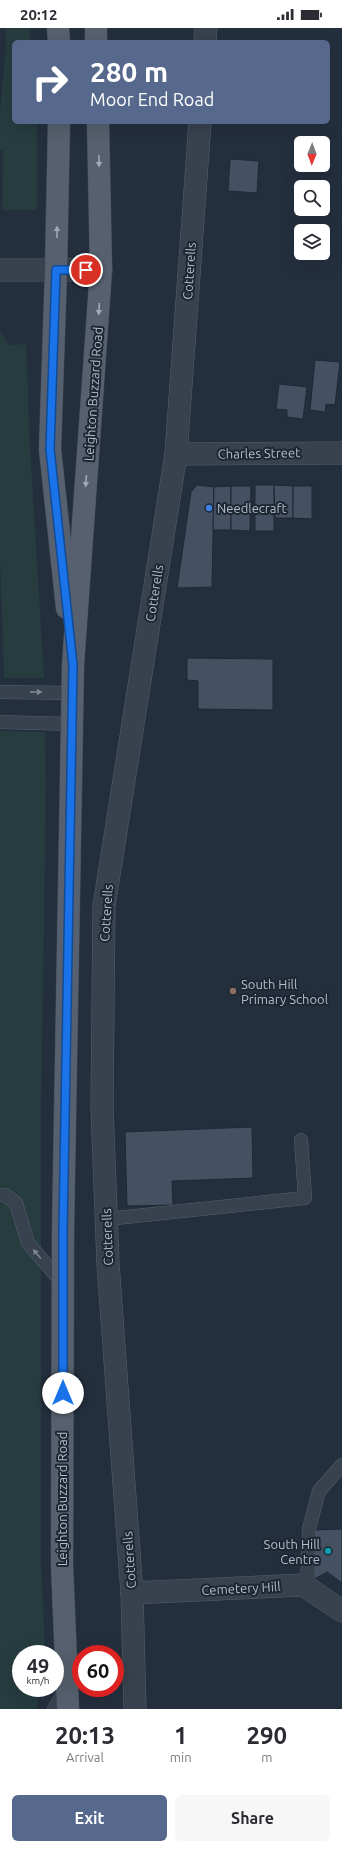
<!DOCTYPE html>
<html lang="en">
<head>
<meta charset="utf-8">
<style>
  body { margin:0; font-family:Ubuntu,sans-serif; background:#f7f7f7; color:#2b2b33; height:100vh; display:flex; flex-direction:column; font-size:15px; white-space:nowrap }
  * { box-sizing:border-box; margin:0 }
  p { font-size:13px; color:#7c7c81 }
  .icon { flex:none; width:22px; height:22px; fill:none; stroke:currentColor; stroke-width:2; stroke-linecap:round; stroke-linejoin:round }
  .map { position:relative; height:1681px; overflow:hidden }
  .side { display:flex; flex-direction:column; background:#fff; flex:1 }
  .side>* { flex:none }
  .banner { position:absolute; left:12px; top:12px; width:318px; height:84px; border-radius:6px; box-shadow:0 4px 16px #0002; background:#56698c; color:#fff; overflow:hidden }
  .needle { width:26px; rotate:181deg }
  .buttons { position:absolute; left:294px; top:108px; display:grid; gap:8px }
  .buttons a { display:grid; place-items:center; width:36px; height:36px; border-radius:6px; background:#fff; box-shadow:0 4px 16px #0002; font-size:20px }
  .speed { position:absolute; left:12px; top:1617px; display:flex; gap:8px; font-size:20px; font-weight:700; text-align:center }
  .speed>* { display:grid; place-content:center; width:52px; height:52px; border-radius:50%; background:#fff; box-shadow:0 4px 16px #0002; line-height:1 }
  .speed small { font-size:10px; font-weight:400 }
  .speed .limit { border:6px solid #d22; background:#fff; color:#111 }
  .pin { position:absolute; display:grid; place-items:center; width:34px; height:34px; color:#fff; margin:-17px; border:2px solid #fff; border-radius:50%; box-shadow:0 1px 4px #0007 }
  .me { position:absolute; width:44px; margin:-22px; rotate:0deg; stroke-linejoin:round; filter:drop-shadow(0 0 3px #0008) }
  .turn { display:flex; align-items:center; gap:14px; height:84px; padding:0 12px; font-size:18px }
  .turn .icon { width:52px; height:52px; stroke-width:2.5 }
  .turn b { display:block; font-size:28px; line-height:34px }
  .eta { display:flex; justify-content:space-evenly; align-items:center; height:68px; text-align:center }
  .eta b { font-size:24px; font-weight:700; line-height:28px }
  .action { display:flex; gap:8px; margin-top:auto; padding:8px 12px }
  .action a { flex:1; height:46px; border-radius:6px; background:#56698c; color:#fff; font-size:16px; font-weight:700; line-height:46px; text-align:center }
  .action a+a { background:#f7f7f7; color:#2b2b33 }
  .status { display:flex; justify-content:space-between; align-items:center; height:28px; padding:0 20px; background:#fff; direction:ltr }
  .status svg { height:11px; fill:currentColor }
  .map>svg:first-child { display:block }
  .green { fill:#263c3f }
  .building { fill:#455162; stroke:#1f2835 }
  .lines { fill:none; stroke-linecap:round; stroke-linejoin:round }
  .service-casing { stroke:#565f6c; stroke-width:14 }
  .minor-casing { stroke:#565f6c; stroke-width:23 }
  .primary-casing { stroke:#414a57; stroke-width:23 }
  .service { stroke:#38414e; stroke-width:13 }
  .minor { stroke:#38414e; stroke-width:22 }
  .primary { stroke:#56606e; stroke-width:22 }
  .oneway { fill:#a1aab7 }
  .oneway2 { fill:#7c8592 }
  .route-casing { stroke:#114b97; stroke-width:10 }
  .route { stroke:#1a73e8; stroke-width:7 }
  .shop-dot { fill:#3f7fe0; stroke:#1d2633; stroke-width:1.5 }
  .education-dot { fill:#8d6e63; stroke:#1d2633; stroke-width:1.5 }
  .culture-dot { fill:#0f9aa8; stroke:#1d2633; stroke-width:1.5 }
  .labels { text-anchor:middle; stroke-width:4; stroke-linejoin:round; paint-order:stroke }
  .street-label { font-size:13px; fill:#b4bcc9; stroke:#1d2633 }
  .poi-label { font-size:13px; fill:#b4bcc9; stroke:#1d2633; text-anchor:start }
</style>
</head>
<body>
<div class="status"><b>20:12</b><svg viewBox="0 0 49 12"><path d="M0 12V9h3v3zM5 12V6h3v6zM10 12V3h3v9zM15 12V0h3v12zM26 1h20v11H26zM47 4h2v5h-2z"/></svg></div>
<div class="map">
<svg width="342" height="1681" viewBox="0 0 342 1681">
  <rect width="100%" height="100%" fill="#242f3e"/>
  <!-- green -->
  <g class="green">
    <path d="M5 0H29L31 14H14V94H37V182H2L3 123 0 122V86L6 19Z"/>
    <path d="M0 303 9 317 26 316 30 418 44 650H4L0 531Z"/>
    <path d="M0 703 45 704 46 758 41 1084V1530L45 1626H21V1660H40L37 1681H0Z"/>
  </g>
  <!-- building -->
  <g class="building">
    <path d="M230 131 259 133 257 165 228 163Z"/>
    <path d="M315 332 340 334 335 377 326 376 325 384 310 382Z"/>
    <path d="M279 356 307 359 303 391 287 389V382L276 381Z"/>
    <path d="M197 457 214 459 212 559 177 560 191 464Z"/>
    <rect x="255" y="457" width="19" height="46"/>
    <path d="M274 457 293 458V490H275Z"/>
    <path d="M231 458V502H213L214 459Z"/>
    <path d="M231 458H251L250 503 231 502Z"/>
    <path d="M293 458H312V491L293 490Z"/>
    <path d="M187 630 273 631V682L198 681V653L187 652Z"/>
    <path d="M252 1099 253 1150 172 1153 173 1177 127 1178 125 1104Z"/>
    <path d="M342 1501V1555L327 1544 314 1551 315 1502Z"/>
  </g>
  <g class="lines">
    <!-- service casing -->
    <g class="service-casing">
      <g id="service">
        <path d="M0 664 73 665"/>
        <path d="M0 694 72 696"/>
        <path d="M0 1167H5L16 1175 28 1215 63 1256"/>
        <path d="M107 1191 305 1170 301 1112"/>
        <path d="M307 1559 309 1501 319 1463 342 1437"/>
        <path d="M54 1681 65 1662"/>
      </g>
    </g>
    <!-- minor casing -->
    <g class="minor-casing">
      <g id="minor">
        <path d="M205 14 206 0"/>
        <path d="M0 242H101"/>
        <path d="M176 426 342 425"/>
        <path d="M132 1565 303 1557 342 1583"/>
        <path d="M135 1681 132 1565 108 1236 102 1079 104 878 176 426 200 94"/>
      </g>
    </g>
    <!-- primary casing -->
    <g class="primary-casing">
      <g id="primary">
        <path d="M58 0 59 14"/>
        <path d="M96 0V14"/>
        <path d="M59 94 56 242 50 421 67 580"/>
        <path d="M68 1681 62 1537 63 1203 73 637 101 242 98 94"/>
      </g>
    </g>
    <!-- service -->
    <use href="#service" class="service"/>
    <!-- minor -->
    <use href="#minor" class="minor"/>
    <!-- primary -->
    <use href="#primary" class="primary"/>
  </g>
  <!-- one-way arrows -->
  <defs><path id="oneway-solid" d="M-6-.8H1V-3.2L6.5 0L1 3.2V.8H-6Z"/></defs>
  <g class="oneway">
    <use href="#oneway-solid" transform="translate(99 133) rotate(89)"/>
    <use href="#oneway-solid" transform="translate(57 204) rotate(-89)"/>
    <use href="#oneway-solid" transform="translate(99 281) rotate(94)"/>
    <use href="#oneway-solid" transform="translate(86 453) rotate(94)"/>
  </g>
  <g class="oneway2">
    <use href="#oneway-solid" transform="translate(36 664) rotate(1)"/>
    <use href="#oneway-solid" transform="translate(37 1226) rotate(-131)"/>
  </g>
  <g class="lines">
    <!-- route casing -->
    <g class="route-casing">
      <path id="route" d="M63 1365V1203L73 637 50 421 56 242H86"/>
    </g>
    <!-- route -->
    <use href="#route" class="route"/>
  </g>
  <!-- markers -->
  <circle class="shop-dot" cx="209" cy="480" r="4"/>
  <circle class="education-dot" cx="233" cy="963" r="4"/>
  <circle class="culture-dot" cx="328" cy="1523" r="4"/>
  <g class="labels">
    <!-- street labels -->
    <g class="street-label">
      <text transform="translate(189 243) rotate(-86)" y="5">Cotterells</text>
      <text transform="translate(93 366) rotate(-86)" y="5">Leighton Buzzard Road</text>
      <text transform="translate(259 425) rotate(-1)" y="5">Charles Street</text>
      <text transform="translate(154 565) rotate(-81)" y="5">Cotterells</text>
      <text transform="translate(106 885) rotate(-86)" y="5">Cotterells</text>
      <text transform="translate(107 1209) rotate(-92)" y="5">Cotterells</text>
      <text transform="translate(62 1471) rotate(-90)" y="5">Leighton Buzzard Road</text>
      <text transform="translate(129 1532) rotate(-94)" y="5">Cotterells</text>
      <text transform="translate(241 1560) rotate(-3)" y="5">Cemetery Hill</text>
    </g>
    <!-- poi labels -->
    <g class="poi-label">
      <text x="217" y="485">Needlecraft</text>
      <text x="241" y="961">South Hill<tspan x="241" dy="15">Primary School</tspan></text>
      <text x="320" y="1521" text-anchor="end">South Hill<tspan x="320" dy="15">Centre</tspan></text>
    </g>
  </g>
</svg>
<div class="buttons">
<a><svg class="needle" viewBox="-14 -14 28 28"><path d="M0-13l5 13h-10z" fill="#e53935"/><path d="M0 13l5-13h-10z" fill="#7c7c81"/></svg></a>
<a><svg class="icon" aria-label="search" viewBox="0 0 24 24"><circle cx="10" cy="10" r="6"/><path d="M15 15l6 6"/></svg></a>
<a><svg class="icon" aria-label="layers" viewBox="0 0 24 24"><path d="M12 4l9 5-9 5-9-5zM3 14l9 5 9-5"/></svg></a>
</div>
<div class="speed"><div>49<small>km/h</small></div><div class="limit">60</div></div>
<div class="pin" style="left:86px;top:242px;background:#d93025"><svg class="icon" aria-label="arrive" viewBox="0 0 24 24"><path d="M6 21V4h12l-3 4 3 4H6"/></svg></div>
<svg class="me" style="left:63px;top:1365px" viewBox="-20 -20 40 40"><circle r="19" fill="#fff"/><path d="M0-13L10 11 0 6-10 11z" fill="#1a73e8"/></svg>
<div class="banner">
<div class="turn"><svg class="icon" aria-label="right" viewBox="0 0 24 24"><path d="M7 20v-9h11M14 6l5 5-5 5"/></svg><div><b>280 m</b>Moor End Road</div></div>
</div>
</div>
<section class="side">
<div class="eta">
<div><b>20:13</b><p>Arrival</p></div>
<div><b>1</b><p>min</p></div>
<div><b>290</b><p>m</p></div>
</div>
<div class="action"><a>Exit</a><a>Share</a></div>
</section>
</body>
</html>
